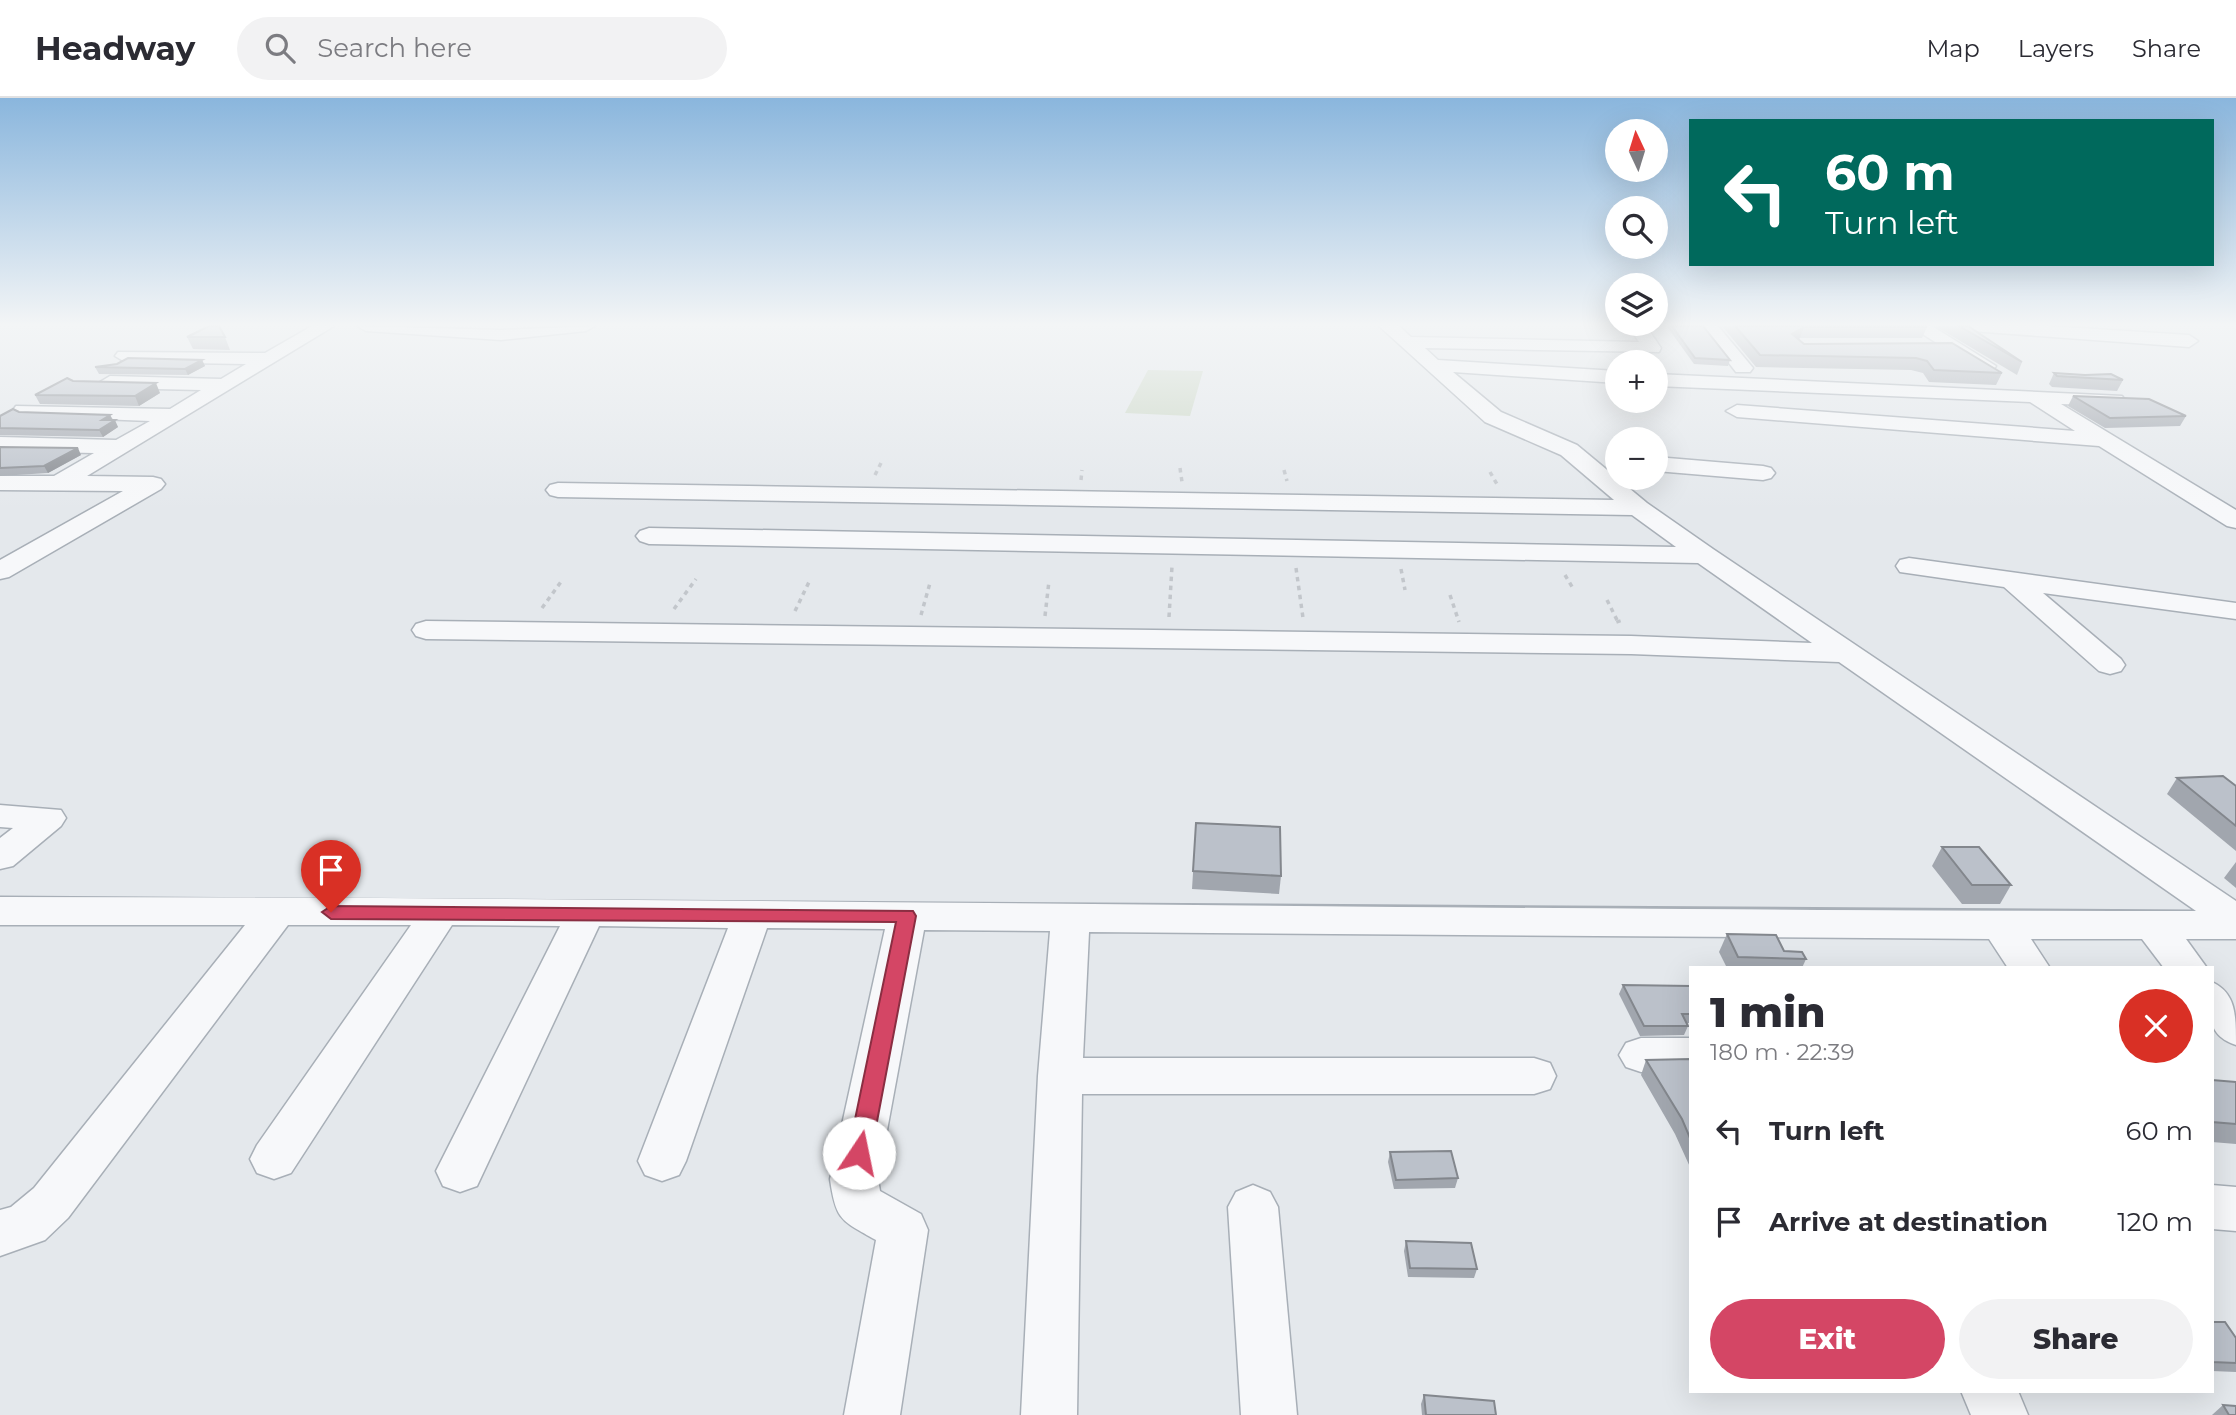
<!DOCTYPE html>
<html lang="en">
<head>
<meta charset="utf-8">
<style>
  body { margin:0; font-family:Montserrat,sans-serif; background:#f2f2f3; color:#2b2b33; height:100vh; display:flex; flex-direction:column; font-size:26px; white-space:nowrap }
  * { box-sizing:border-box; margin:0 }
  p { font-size:23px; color:#7c7c81 }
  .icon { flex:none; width:38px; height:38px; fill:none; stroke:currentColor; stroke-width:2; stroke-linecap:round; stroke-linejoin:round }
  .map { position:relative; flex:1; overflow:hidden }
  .panel { position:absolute; left:1689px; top:868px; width:525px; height:427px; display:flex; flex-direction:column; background:#fff; border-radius:0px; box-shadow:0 7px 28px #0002 }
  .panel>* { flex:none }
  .top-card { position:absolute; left:1689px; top:21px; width:525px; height:147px; border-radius:0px; box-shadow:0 7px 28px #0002; background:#00695c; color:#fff; overflow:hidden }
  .needle { width:46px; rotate:356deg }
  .buttons { position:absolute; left:1605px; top:21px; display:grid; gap:14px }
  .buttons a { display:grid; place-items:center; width:63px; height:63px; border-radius:50%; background:#fff; box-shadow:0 7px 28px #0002; font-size:35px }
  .pin { position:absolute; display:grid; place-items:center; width:60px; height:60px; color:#fff; margin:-72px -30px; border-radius:50% 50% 50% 0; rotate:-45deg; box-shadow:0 0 7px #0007 }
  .pin .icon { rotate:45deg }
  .me { position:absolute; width:77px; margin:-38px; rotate:11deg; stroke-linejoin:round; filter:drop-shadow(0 0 5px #0008) }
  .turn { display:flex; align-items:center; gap:24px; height:147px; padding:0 21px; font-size:32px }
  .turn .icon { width:91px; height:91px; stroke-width:2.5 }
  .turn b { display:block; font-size:49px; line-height:60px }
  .round { display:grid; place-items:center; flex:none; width:74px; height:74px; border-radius:37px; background:#f2f2f3 }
  .overview { display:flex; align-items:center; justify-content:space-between; height:119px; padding:0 21px }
  h1 { font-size:42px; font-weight:800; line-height:52px }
  .cta { display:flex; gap:14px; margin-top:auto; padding:14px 21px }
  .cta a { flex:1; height:80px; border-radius:42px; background:#d44665; color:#fff; font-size:28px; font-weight:800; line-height:80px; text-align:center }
  .cta a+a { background:#f2f2f3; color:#2b2b33 }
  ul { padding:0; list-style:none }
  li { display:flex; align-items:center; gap:21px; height:91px; padding:0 21px }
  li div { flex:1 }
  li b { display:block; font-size:26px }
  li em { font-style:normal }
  header { display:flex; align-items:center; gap:42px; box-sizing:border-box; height:98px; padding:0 35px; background:#fff; border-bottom:2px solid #e1e1e2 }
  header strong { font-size:33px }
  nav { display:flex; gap:38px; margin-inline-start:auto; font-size:24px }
  .search { width:490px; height:63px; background:#f2f2f3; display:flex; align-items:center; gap:18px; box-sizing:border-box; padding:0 24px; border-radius:38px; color:#7c7c81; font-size:26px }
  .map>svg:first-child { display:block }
  .green { fill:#cad6c4 }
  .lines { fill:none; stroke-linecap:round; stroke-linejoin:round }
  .minor-casing { stroke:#a8afb7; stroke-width:3 }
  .path-far1 { stroke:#c2c6cb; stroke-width:3.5; stroke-dasharray:4.5 4.5; stroke-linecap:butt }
  .path { stroke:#c2c6cb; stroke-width:4.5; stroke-dasharray:5 5; stroke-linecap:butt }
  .minor { fill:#f7f8fa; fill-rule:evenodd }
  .wall { fill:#a1a6ae }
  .shaded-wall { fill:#83878d }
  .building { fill:#bbc1ca; stroke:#83878d; stroke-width:2 }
  .route { fill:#d44665; stroke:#8a2e42; stroke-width:2 }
</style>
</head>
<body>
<header>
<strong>Headway</strong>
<div class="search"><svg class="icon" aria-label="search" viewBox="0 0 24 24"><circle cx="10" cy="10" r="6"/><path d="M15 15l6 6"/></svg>Search here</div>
<nav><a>Map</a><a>Layers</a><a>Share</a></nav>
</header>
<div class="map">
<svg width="2236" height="1317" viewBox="0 0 2236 1317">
  <rect width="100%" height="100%" fill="#e4e8ec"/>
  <!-- green -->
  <path class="green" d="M1148 272 1203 273 1190 318 1125 315Z"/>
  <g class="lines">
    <!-- minor casing -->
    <g class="minor-casing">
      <g id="minor">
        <path d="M312 228H334L87 378 153 379 161 381 165 386 161 391 9 479 0 481V462L123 393 0 392V378H54L94 355 0 353V339L116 342 150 323 23 318 13 312 16 308 170 311 201 292 110 290 100 284 110 278 221 281 246 266 125 264 115 258 118 254 265 255Z"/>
        <path d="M357 228 501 232 595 228 586 233 501 242 366 233Z"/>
        <path d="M1379 228H1399L1411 239 1639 244 1628 228H1646L1661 250 1659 254 1425 250 1438 262 1617 273V285L1453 274 1501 314 1577 347 1647 405 1713 451 2236 803V841H2186L2207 870H2164L2142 841H2031L2050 870H2008L1989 841 1089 834 1083 960H1534L1550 965 1556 978 1550 991 1534 996H1082L1077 1317H1021L1038 978 1050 833 924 832 878 1081 880 1093 921 1116 928 1132 900 1317H844L876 1142C841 1122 836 1123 830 1081L885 831 767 830 686 1063 679 1077 662 1083 645 1077 638 1063 728 830 599 828 477 1088 460 1094 443 1088 436 1073 560 828 452 827 291 1075 274 1081 257 1075 250 1061 257 1047 411 827H288L68 1120 45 1142 0 1158V1112L11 1109 34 1090 245 827H0V799C732 799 1464 813 2196 813L1839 564 1631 556 426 541 416 538 412 532 416 526 426 523 1631 538 1812 545 1698 465 649 446 640 443 636 438 640 433 649 430 1676 449 1632 417 558 399 550 397 546 392 550 387 558 385 1614 402 1561 357 1485 324Z"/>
        <path d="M1700 228H1718L1753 270 1750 274H1736Z"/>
        <path d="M1910 228H1932L1996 268 1993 272H1979Z"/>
        <path d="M1962 228H2048L2189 237 2198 243 2189 249 1971 233Z"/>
        <path d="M1656 276 2122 298 2125 302 2122 306 2115 308 2061 306 2236 412V430L2227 428 2099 348 1737 319 1726 313 1737 307 2075 333 2030 304 1656 288Z"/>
        <path d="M1656 359 1763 368 1771 370 1775 375 1771 380 1763 382 1656 373Z"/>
        <path d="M1909 460 2236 505V521L2043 495 2121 561 2125 567 2121 573 2110 576 2099 573 2004 489 1900 474 1896 468 1900 462Z"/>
        <path d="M0 707 61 712 66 720 61 728 13 768 0 771V740L13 730 0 729Z"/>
        <path d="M2212 884C2236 895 2236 917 2236 947 2203 936 2212 913 2212 884Z"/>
        <path d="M1641 940H1690V974H1641L1626 969 1619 957 1626 945Z"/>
        <path d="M1253 1087 1270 1094 1278 1109 1297 1317H1241L1228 1109 1236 1094Z"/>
        <path d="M2212 1087 2236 1089V1133L2212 1131Z"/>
        <path d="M1961 1293H2018L2028 1317H1971Z"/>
      </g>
    </g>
    <!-- path-far1 -->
    <g class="path-far1">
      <path d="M1180 370 1182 384"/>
      <path d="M1284 372 1287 383"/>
      <path d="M1490 374 1498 388"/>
      <path d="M875 377 881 365"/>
      <path d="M1081 382 1082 372"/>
      <path d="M1296 470 1303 520"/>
      <path d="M1401 471 1405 492"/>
      <path d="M1565 477 1574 492"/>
      <path d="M1450 497 1459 524"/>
      <path d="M1607 502 1618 524"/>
      <path d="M542 510 563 481"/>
      <path d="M674 511 696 481"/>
      <path d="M795 513 809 484"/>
      <path d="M921 517 930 485"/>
      <path d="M1045 518 1049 483"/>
      <path d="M1169 519 1172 468"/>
    </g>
    <!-- path -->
    <path class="path" d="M1618 522 1619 525"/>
    <!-- minor -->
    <use href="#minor" class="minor"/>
  </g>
  <!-- wall -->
  <g class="wall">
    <path d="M1669 228H1703L1730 262 1728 268 1694 266 1668 230Z"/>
    <path d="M1722 228H1925L1927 229 1922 240H1800L1799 241 1804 246 1952 245 2002 275 1996 287 1929 284 1923 275 1911 272 1756 269Z"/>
    <path d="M1935 228H1968L2022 264 2017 277Z"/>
    <path d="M187 239H225L230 252 193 251Z"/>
    <path d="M202 262 205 268 188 277 99 276 95 269Z"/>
    <path d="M2054 275 2123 282 2117 293 2052 289 2049 286Z"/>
    <path d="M73 283 160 295 139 308 40 306 35 297Z"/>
    <path d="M2073 298 2186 318 2180 328 2105 330 2068 308Z"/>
    <path d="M19 314 110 317 118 329 103 339 0 337V318Z"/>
    <path d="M0 349 81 357 48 375 0 378Z"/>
    <path d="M2177 680 2236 688V753L2167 696Z"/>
    <path d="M1196 725 1281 778 1279 796 1192 791Z"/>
    <path d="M1942 749 2011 787 2000 806H1962L1932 768Z"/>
    <path d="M2236 764V790L2224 780Z"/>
    <path d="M1727 836 1784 853 1806 861 1802 870H1727L1719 854Z"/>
    <path d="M1623 887 1690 888V925H1687L1688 928 1684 937 1640 938 1619 896Z"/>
    <path d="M1690 961V1069L1675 1036 1641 977 1646 962Z"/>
    <path d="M2212 982 2236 984V1046L2212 1044Z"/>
    <path d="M1390 1054 1458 1080 1455 1090 1394 1091 1388 1064Z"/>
    <path d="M1406 1143 1477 1171 1474 1180 1408 1179 1404 1153Z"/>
    <path d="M2212 1224 2236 1240V1274L2212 1273Z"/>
    <path d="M1424 1297 1496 1317H1422L1421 1306Z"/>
    <path d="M2223 1307 2236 1317H2212Z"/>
  </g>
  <!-- shaded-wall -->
  <g class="shaded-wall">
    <path d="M1804 229 1800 240 1789 248 1792 236Z"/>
    <path d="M202 262 205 268 188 277 185 271Z"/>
    <path d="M156 285 160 295 139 308 135 298Z"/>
    <path d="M110 317 113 323 115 322 118 329 103 339 99 332 102 322Z"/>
    <path d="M78 350 81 357 48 375 44 368Z"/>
  </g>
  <!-- building -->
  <g class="building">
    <path d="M209 228H219L225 239H187Z"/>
    <path d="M1672 228H1703L1730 262 1695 260Z"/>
    <path d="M1735 228H1925L1927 229H1804L1792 236 1804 246 1952 245 2002 275 1934 272 1927 263 1916 260 1760 257Z"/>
    <path d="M1959 228H1968L2022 264Z"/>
    <path d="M128 260 202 262 185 271 95 269 117 266Z"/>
    <path d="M2054 275 2085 277 2111 276 2123 282 2057 278Z"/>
    <path d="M67 280 73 283 156 285 135 298 35 297Z"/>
    <path d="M2073 298 2149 301 2186 318 2110 320Z"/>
    <path d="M13 311 19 314 110 317 102 322H115L99 332 0 330V318Z"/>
    <path d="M0 349 78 350 44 368 0 370Z"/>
    <path d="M2223 678 2236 688V728L2177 680Z"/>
    <path d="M1196 725 1280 729 1281 778 1193 773Z"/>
    <path d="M1942 749H1979L2011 787H1972Z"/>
    <path d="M1727 836 1776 837 1784 853 1802 854 1806 861 1738 859Z"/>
    <path d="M1623 887 1690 888V916H1682L1688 928H1644Z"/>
    <path d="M1690 961V1040L1682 1021 1646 962Z"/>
    <path d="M2212 982 2236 984V1026L2212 1024Z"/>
    <path d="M1451 1053 1458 1080 1396 1082 1390 1054Z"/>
    <path d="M1406 1143 1471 1145 1477 1171 1410 1170Z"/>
    <path d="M2212 1224H2225L2236 1240V1265L2212 1264Z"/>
    <path d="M1424 1297 1494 1303 1496 1317H1426Z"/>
    <path d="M2223 1307 2236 1308V1317H2229Z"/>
  </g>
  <!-- sky -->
  <linearGradient id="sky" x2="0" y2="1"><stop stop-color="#8ab6dd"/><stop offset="0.55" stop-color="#f3f5f6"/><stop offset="1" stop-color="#f3f5f6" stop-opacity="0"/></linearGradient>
  <rect width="2236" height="412" fill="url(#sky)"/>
  <!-- route -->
  <path class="route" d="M331 808 913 813 916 818 871 1055 867 1061 859 1064 851 1061 848 1055 896 824 331 821 322 814Z"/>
</svg>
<div class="buttons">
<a><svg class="needle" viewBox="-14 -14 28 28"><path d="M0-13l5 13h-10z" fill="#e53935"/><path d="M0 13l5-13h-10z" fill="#7c7c81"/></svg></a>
<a><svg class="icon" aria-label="search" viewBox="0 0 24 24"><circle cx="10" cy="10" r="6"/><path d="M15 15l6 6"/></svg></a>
<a><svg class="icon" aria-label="layers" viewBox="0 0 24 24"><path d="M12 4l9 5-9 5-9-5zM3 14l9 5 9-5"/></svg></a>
<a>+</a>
<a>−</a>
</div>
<div class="pin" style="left:331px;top:814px;background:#d93025"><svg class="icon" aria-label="arrive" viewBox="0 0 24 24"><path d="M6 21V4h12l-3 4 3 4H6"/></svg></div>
<svg class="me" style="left:859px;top:1055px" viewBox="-20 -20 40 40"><circle r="19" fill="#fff"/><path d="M0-13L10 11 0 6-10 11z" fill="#d44665"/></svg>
<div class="top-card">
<div class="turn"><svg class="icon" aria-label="left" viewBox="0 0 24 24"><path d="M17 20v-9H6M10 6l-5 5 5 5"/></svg><div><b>60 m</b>Turn left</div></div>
</div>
<section class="panel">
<div class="overview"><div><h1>1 min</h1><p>180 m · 22:39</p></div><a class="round" style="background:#d93025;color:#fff"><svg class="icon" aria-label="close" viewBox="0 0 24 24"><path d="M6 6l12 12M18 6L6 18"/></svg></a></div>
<ul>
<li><svg class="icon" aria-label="left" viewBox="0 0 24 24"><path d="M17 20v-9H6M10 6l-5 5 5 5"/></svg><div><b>Turn left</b></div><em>60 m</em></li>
<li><svg class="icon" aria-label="arrive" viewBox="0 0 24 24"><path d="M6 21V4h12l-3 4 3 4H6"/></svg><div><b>Arrive at destination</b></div><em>120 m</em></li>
</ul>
<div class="cta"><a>Exit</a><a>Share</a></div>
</section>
</div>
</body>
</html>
